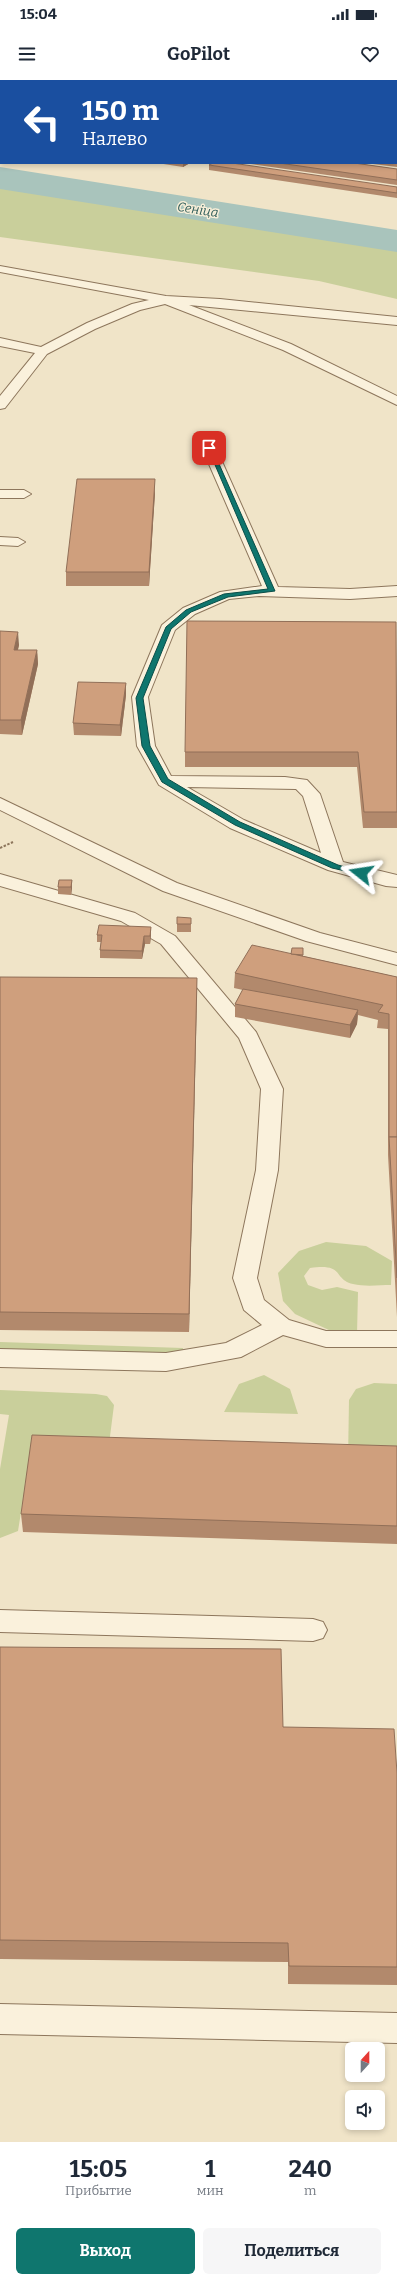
<!DOCTYPE html>
<html lang="ru">
<head>
<meta charset="utf-8">
<style>
  body { margin:0; font-family:Bitter,serif; background:#f6f6f7; color:#1f2937; height:100vh; display:flex; flex-direction:column; font-size:15px; white-space:nowrap }
  * { box-sizing:border-box; margin:0 }
  p { font-size:13px; color:#747a83 }
  .icon { flex:none; width:22px; height:22px; fill:none; stroke:currentColor; stroke-width:2; stroke-linecap:round; stroke-linejoin:round }
  .map { position:relative; height:2062px; overflow:hidden }
  .side { display:flex; flex-direction:column; background:#fff; flex:1 }
  .side>* { flex:none }
  .top-card { position:absolute; left:0px; top:0px; width:397px; height:84px; box-shadow:0 2px 6px #0003; background:#1a4fa0; color:#fff; overflow:hidden }
  .needle { width:26px; rotate:21deg }
  .buttons { position:absolute; left:345px; top:1962px; display:grid; gap:8px }
  .buttons a { display:grid; place-items:center; width:40px; height:40px; border-radius:6px; background:#fff; box-shadow:0 2px 6px #0003; font-size:20px }
  .pin { position:absolute; display:grid; place-items:center; width:34px; height:34px; color:#fff; margin:-17px; border-radius:8px; box-shadow:0 2px 6px #0006 }
  .me { position:absolute; width:44px; margin:-22px; rotate:285deg; stroke-linejoin:round; filter:drop-shadow(0 0 3px #0008) }
  .turn { display:flex; align-items:center; gap:14px; height:84px; padding:0 16px; font-size:18px }
  .turn .icon { width:52px; height:52px; stroke-width:2.5 }
  .turn b { display:block; font-size:28px; line-height:34px }
  .eta { display:flex; justify-content:space-evenly; align-items:center; height:68px; text-align:center }
  .eta b { font-size:24px; font-weight:700; line-height:28px }
  .action { display:flex; gap:8px; margin-top:auto; padding:8px 16px }
  .action a { flex:1; height:46px; border-radius:6px; background:#0f766e; color:#fff; font-size:16px; font-weight:700; line-height:46px; text-align:center }
  .action a+a { background:#f6f6f7; color:#1f2937 }
  .status { display:flex; justify-content:space-between; align-items:center; height:28px; padding:0 20px; background:#fff; direction:ltr }
  .status svg { height:11px; fill:currentColor }
  header { display:flex; justify-content:space-between; align-items:center; height:52px; padding:0 16px; background:#fff; font-size:18px; font-weight:700 }
  .map>svg:first-child { display:block }
  .green { fill:#c9cf9b }
  .lines { fill:none; stroke-linecap:round; stroke-linejoin:round }
  .river { fill:#a9c4bc; fill-rule:evenodd }
  .minor-casing { stroke:#8d765c; stroke-width:2 }
  .path { stroke:#8d765c; stroke-width:2; stroke-dasharray:2.5 1.5; stroke-linecap:butt }
  .minor { fill:#faf1dc; fill-rule:evenodd }
  .wall { fill:#b2896c }
  .shaded-wall { fill:#916f58 }
  .building { fill:#cf9f7d; stroke:#916f58 }
  .route { fill:#0f766e; stroke:#0a4d48 }
  .labels { text-anchor:middle; stroke-width:3; stroke-linejoin:round; paint-order:stroke }
  .far-water-label { font-size:13px; font-style:italic; fill:#2f5d5a; stroke:#f7eed8 }
</style>
</head>
<body>
<div class="status"><b>15:04</b><svg viewBox="0 0 49 12"><path d="M0 12V9h3v3zM5 12V6h3v6zM10 12V3h3v9zM15 12V0h3v12zM26 1h20v11H26zM47 4h2v5h-2z"/></svg></div>
<header><svg class="icon" aria-label="menu" viewBox="0 0 24 24"><path d="M4 6h16M4 12h16M4 18h16"/></svg>GoPilot<svg class="icon" aria-label="heart" viewBox="0 0 24 24"><path d="M12 20l-8-8c-3-5 5-10 8-4 3-6 11-1 8 4z"/></svg></header>
<div class="map">
<svg width="397" height="2062" viewBox="0 0 397 2062">
  <rect width="100%" height="100%" fill="#f0e4c8"/>
  <!-- green -->
  <g class="green">
    <path d="M0 90 362 150 397 154V219L319 201 0 157Z"/>
    <path d="M326 1162 366 1166 392 1181 391 1205C380 1205 365 1207 353 1204 332 1199 346 1183 310 1188L304 1196 308 1205 322 1210 337 1207 358 1212 357 1254 331 1251 295 1234 283 1221 278 1193 299 1171Z"/>
    <path d="M0 1262 183 1268 182 1277H0Z"/>
    <path d="M264 1295 290 1309 298 1334 224 1332 239 1304Z"/>
    <path d="M374 1303 397 1304V1382L348 1380 349 1320 356 1309Z"/>
    <path d="M0 1310 96 1314 107 1316 114 1325 108 1372 31 1370 18 1451 0 1458V1389L9 1335 0 1334Z"/>
  </g>
  <g class="lines">
    <!-- river -->
    <path class="river" d="M0 87 397 150V172L0 109Z"/>
    <!-- minor casing -->
    <g class="minor-casing">
      <g id="minor">
        <path d="M0 186 166 216 220 219 397 237V245L189 225 291 264 397 316V325L283 270 165 224 140 230 95 249 47 274 5 328 0 329V316L35 273 0 266V258L41 267 87 243 132 224 149 220 0 192Z"/>
        <path d="M209 364 216 368 278 507 350 509 397 506V516L350 519 259 516 229 519 195 534 175 550 148 617 155 666 171 696 285 697 307 700 320 714 343 782 397 795V807L386 806 328 790 230 748 159 705 137 666 132 617 162 545 183 528 220 512 262 506 202 368ZM187 707 296 709 303 716 321 773 244 740Z"/>
        <path d="M0 410H24L31 414 24 418H0Z"/>
        <path d="M0 457 18 458 25 462 18 466 0 465Z"/>
        <path d="M0 718 177 803 320 853 397 873V885L306 861 163 811 0 730Z"/>
        <path d="M0 794 135 833 175 856 256 952 283 1009 278 1090 257 1198 264 1220 289 1240 326 1251H397V1267H326L283 1255 241 1277 166 1291 0 1287V1269L166 1273 226 1263 262 1245 244 1230 233 1198 256 1090 261 1009 239 958 161 864 121 841 0 806Z"/>
        <path d="M0 1530 313 1539 323 1542 327 1550 323 1558 313 1561 0 1552Z"/>
        <path d="M0 1924 397 1933V1963L0 1954Z"/>
      </g>
    </g>
    <!-- path -->
    <path class="path" d="M0 768 13 762"/>
    <!-- minor -->
    <use href="#minor" class="minor"/>
  </g>
  <!-- wall -->
  <g class="wall">
    <path d="M249 0H264L262 1Z"/>
    <path d="M396 72H397V87L365 83H396Z"/>
    <path d="M157 83H190L183 87Z"/>
    <path d="M244 83H354L397 89V105Z"/>
    <path d="M209 85 397 107V118L209 90Z"/>
    <path d="M155 412 149 506H66V492Z"/>
    <path d="M0 551 19 565 18 570H37L38 584 22 655 0 654Z"/>
    <path d="M126 603V615L121 656 74 655 73 643Z"/>
    <path d="M397 670V748H363L357 687H185V672Z"/>
    <path d="M72 800V808L71 815 58 814V807Z"/>
    <path d="M191 838V852H177V844Z"/>
    <path d="M151 847V855L150 864H145L142 879 100 878V870L101 862H97V855Z"/>
    <path d="M303 868V876L397 897V1237L388 1075V949L377 948 378 940 358 935 357 944 350 958 235 937V924L243 910 234 908 235 893 291 874Z"/>
    <path d="M0 897 197 898 189 1252 0 1250Z"/>
    <path d="M397 1366V1464L23 1452 21 1434Z"/>
    <path d="M0 1567 283 1647 397 1693V1905L288 1904V1882L0 1879Z"/>
  </g>
  <!-- shaded-wall -->
  <g class="shaded-wall">
    <path d="M183 83H190L183 87Z"/>
    <path d="M155 399V412L149 506V492Z"/>
    <path d="M18 552 19 565 14 584V570Z"/>
    <path d="M37 570 38 584 22 655 21 640Z"/>
    <path d="M126 603V615L121 656 120 645Z"/>
    <path d="M72 800V808L71 815V807Z"/>
    <path d="M151 847V855L150 864V856Z"/>
    <path d="M144 856 145 864 142 879V871Z"/>
    <path d="M197 898V915L189 1252V1234Z"/>
    <path d="M358 930 357 944 350 958V945Z"/>
  </g>
  <!-- building -->
  <g class="building">
    <path d="M295 0H316L322 1H294Z"/>
    <rect x="0" y="22" width="1" height="5"/>
    <rect x="396" y="24" width="1" height="9"/>
    <rect x="0" y="33" width="1" height="10"/>
    <path d="M396 38H397V49L396 48Z"/>
    <rect x="0" y="49" width="1" height="6"/>
    <rect x="396" y="55" width="1" height="11"/>
    <rect x="396" y="72" width="1" height="10"/>
    <path d="M213 83H232L397 107V113L209 85Z"/>
    <path d="M279 83H354L397 89V100Z"/>
    <path d="M77 399H155L149 492H66Z"/>
    <path d="M187 541 396 542 397 732H364L358 672H185Z"/>
    <path d="M0 551 18 552 14 570H37L21 640H0Z"/>
    <path d="M78 602 126 603 120 645 73 643Z"/>
    <path d="M59 800H72L71 807H58Z"/>
    <path d="M177 837 191 838V844H177Z"/>
    <path d="M99 845 151 847 150 856H144L142 871 100 870 102 855H97Z"/>
    <path d="M252 865 397 897V1057H389V934L378 932 383 925 235 893Z"/>
    <path d="M292 868H303V875L291 874Z"/>
    <path d="M0 897 197 898 189 1234 0 1232Z"/>
    <path d="M243 909 358 930 350 945 235 924Z"/>
    <path d="M389 1057H397V1198Z"/>
    <path d="M32 1355 397 1366V1446L21 1434Z"/>
    <path d="M0 1567 281 1569 283 1647 394 1649 397 1693V1887L289 1886 288 1863 0 1860Z"/>
  </g>
  <!-- route -->
  <path class="route" d="M207 366 212 368 275 511 228 517 191 532 171 549 143 618 150 666 168 699 240 742 338 785 363 792V795L332 788 235 745 162 702 142 666 136 618 166 547 186 530 224 514 268 509Z"/>
  <g class="labels">
    <!-- far-water labels -->
    <g class="far-water-label">
      <text transform="translate(198 129) rotate(9)" y="5">Сеніца</text>
    </g>
  </g>
</svg>
<div class="buttons">
<a><svg class="needle" viewBox="-14 -14 28 28"><path d="M0-13l5 13h-10z" fill="#e53935"/><path d="M0 13l5-13h-10z" fill="#747a83"/></svg></a>
<a><svg class="icon" aria-label="sound" viewBox="0 0 24 24"><path d="M4 9h4l5-4v14l-5-4H4zM17 9q2 3 0 6"/></svg></a>
</div>
<div class="pin" style="left:209px;top:368px;background:#d93025"><svg class="icon" aria-label="arrive" viewBox="0 0 24 24"><path d="M6 21V4h12l-3 4 3 4H6"/></svg></div>
<svg class="me" style="left:361px;top:793px" viewBox="-20 -20 40 40"><path d="M0-17L14 15 0 8-14 15z" fill="#0f766e" stroke="#fff" stroke-width="4"/></svg>
<div class="top-card">
<div class="turn"><svg class="icon" aria-label="left" viewBox="0 0 24 24"><path d="M17 20v-9H6M10 6l-5 5 5 5"/></svg><div><b>150 m</b>Налево</div></div>
</div>
</div>
<section class="side">
<div class="eta">
<div><b>15:05</b><p>Прибытие</p></div>
<div><b>1</b><p>мин</p></div>
<div><b>240</b><p>m</p></div>
</div>
<div class="action"><a>Выход</a><a>Поделиться</a></div>
</section>
</body>
</html>
